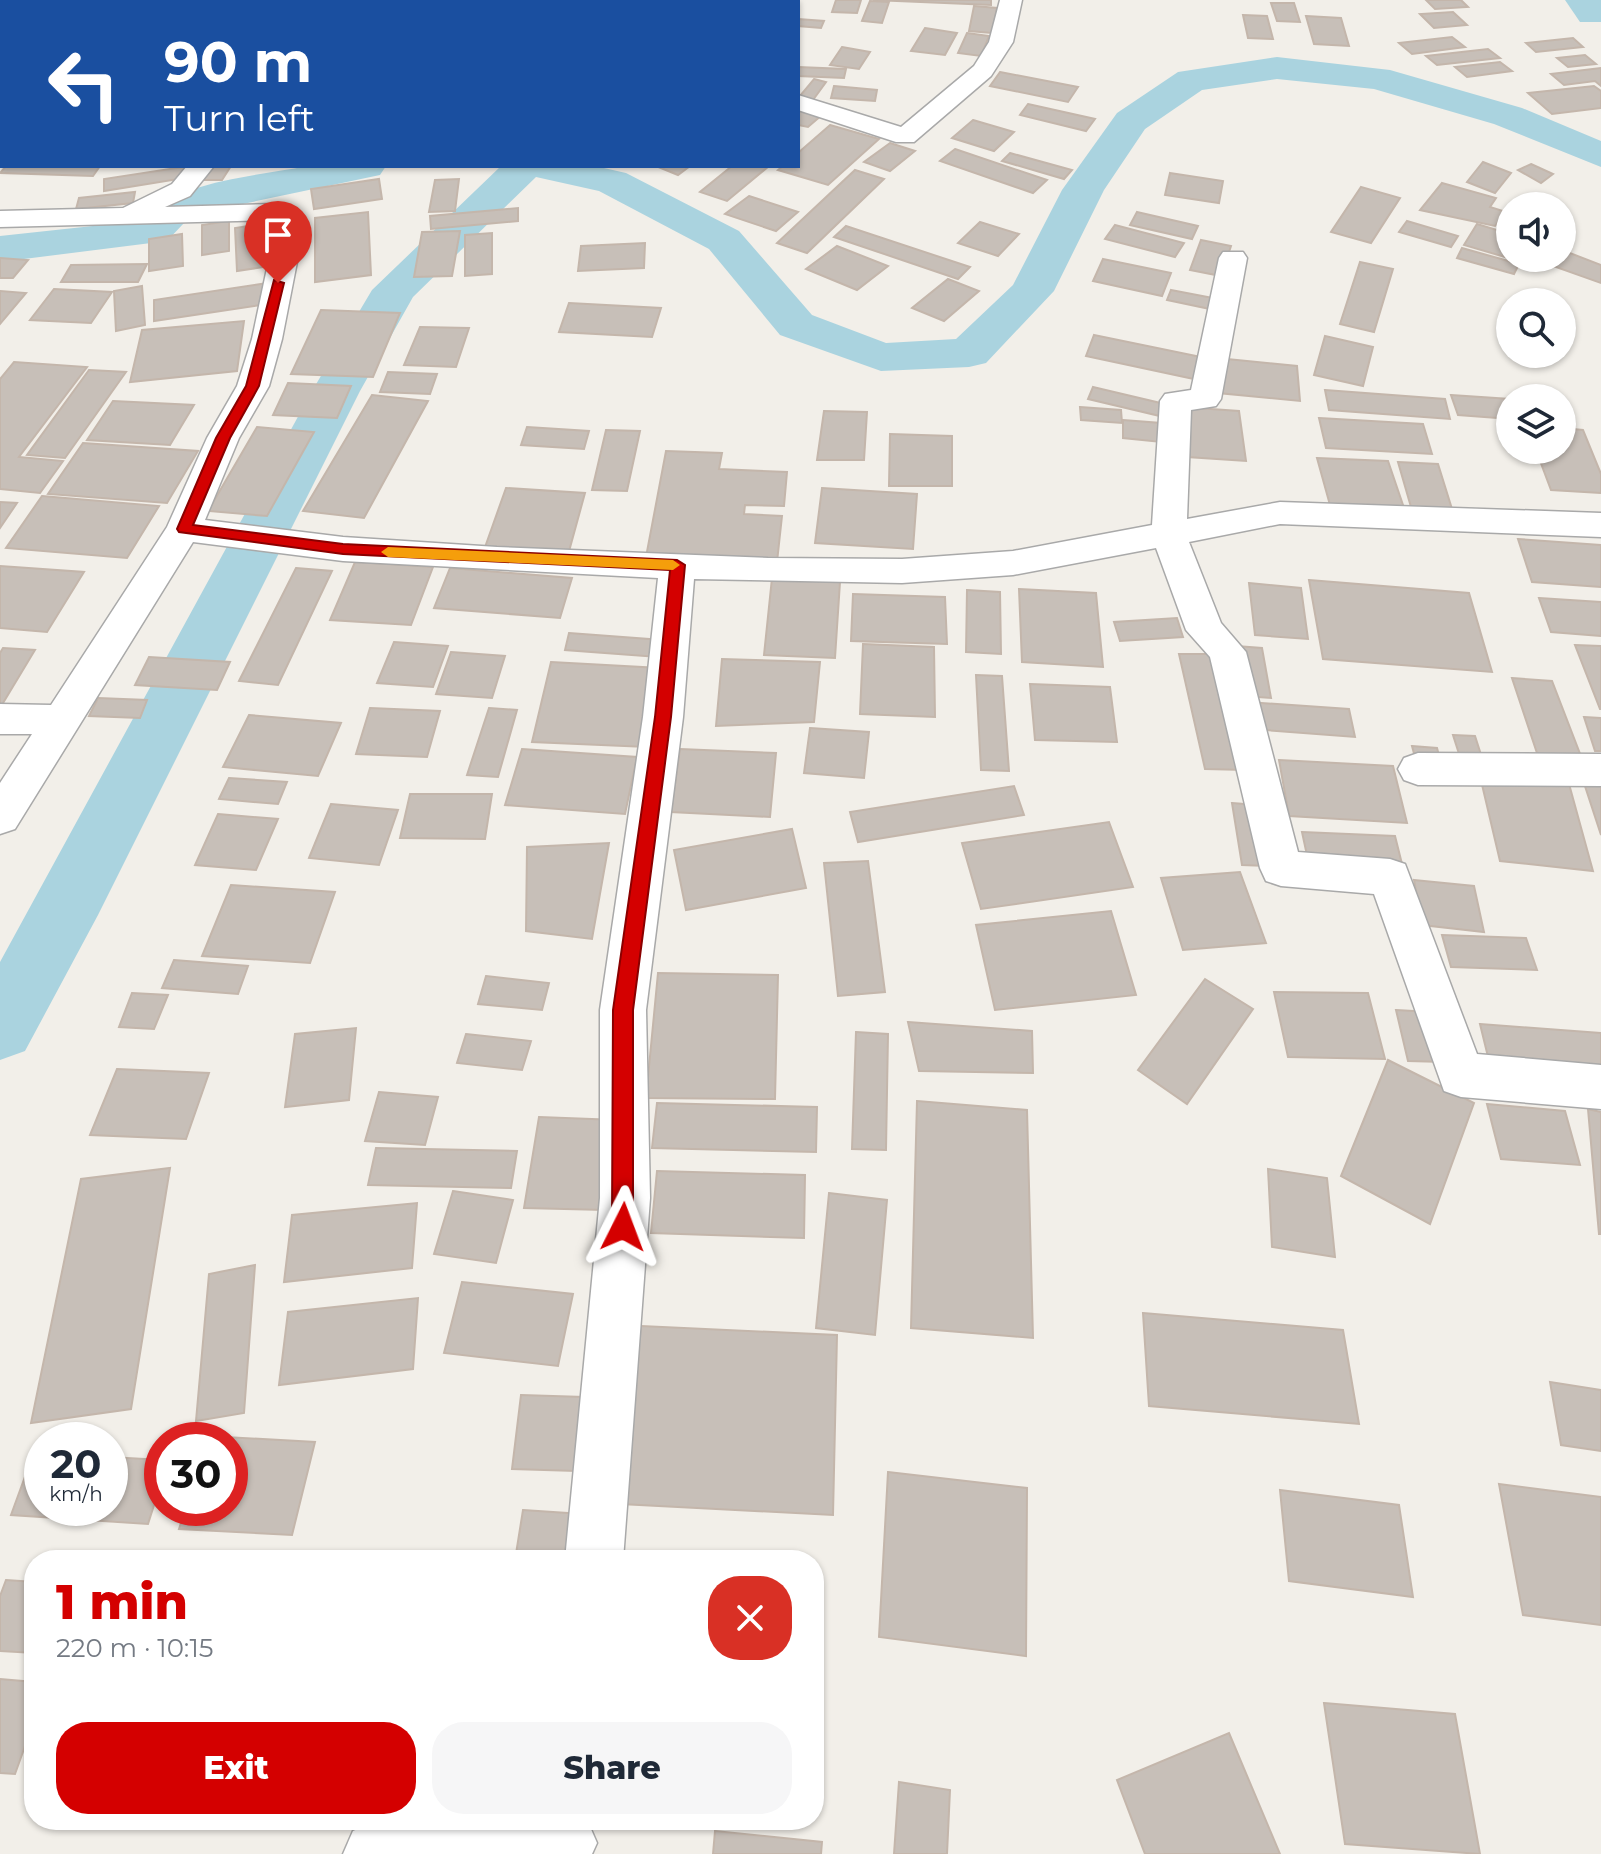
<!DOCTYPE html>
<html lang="en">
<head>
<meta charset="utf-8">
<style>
  body { margin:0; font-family:Montserrat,sans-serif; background:#f6f6f7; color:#1f2937; height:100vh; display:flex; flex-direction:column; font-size:30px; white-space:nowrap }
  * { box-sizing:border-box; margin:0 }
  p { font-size:26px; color:#747a83 }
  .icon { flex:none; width:44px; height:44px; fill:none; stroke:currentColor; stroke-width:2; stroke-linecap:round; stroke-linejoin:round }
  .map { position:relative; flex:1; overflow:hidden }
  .details { position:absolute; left:24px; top:1550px; width:800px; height:280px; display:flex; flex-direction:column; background:#fff; border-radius:32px; box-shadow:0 2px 6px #0004 }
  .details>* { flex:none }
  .banner { position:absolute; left:0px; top:0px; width:800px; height:168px; box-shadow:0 2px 6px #0004; background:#1a4fa0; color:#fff; overflow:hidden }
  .controls { position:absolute; left:1496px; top:192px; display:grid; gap:16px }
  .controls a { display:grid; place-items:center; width:80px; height:80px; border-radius:50%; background:#fff; box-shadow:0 2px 6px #0004; font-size:40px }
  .speed { position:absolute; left:24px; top:1422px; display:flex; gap:16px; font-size:40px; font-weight:700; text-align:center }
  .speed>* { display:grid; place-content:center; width:104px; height:104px; border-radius:50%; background:#fff; box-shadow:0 2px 6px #0004; line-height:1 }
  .speed small { font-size:20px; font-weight:400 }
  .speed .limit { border:12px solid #d22; background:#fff; color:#111 }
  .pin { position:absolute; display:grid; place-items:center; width:68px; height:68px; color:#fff; margin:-82px -34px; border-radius:50% 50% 50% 0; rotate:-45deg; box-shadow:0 0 8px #0007 }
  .pin .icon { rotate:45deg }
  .me { position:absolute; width:88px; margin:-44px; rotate:3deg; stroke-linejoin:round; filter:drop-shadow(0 0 6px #0008) }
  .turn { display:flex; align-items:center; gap:28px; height:168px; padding:0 32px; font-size:36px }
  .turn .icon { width:104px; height:104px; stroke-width:2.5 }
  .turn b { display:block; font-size:56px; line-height:68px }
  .round { display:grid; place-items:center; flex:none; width:84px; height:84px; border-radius:32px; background:#f6f6f7 }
  .head { display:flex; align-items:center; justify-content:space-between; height:136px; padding:0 32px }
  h1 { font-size:48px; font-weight:800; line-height:60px; color:#d40000 }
  .primary-button { display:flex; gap:16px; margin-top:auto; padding:16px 32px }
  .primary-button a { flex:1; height:92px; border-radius:32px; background:#d40000; color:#fff; font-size:32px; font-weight:800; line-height:92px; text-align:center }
  .primary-button a+a { background:#f6f6f7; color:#1f2937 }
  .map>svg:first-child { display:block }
  .water { fill:#aad3df }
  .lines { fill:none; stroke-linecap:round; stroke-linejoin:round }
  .canal { fill:#aad3df; fill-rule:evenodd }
  .building { fill:#c7bfb8; stroke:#c4b6ab; stroke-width:2 }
  .minor-casing { stroke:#a9a9a9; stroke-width:3 }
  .minor { fill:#fff; fill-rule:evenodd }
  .route { fill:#d40000; stroke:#8a0000; stroke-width:2 }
  .slow { fill:#f59e0b }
</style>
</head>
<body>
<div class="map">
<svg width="1601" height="1854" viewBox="0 0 1601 1854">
  <rect width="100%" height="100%" fill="#f2efe9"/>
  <!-- water -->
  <path class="water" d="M1565 0H1601V22H1580Z"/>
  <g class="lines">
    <!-- canal -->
    <g class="canal">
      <path d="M1277 57 1390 70 1522 108 1601 141V167L1494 124 1374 89 1277 79 1202 90 1145 129 1104 190 1054 291 986 363 969 367 881 371 780 335 709 249 599 191 536 177 413 297 360 391 98 915 25 1051 0 1060V962L312 391 372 290 501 166H595L626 173 739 231 812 315 886 343 956 339 1013 285 1062 190 1117 113 1178 72Z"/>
      <path d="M307 166H386L380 175 219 209 184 223 167 241 0 262V236L139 221C179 180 253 177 307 166Z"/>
    </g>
  </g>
  <!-- building -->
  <g class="building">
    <path d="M836 0H861L857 13 832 12Z"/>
    <path d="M873 0H991V5Z"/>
    <path d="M1426 0H1461L1468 7 1435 9Z"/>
    <path d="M870 1 889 2 882 23 862 21Z"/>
    <path d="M1271 3H1294L1300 22 1277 21Z"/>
    <path d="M974 6 997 8 992 33 969 31Z"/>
    <path d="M1453 12 1467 25 1434 28 1420 14Z"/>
    <path d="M1243 15 1267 16 1273 39 1248 38Z"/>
    <path d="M1306 16 1341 18 1349 46 1314 44Z"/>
    <path d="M798 19 824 21 821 28 798 26Z"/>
    <path d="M925 28 957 33 945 55 911 51Z"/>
    <path d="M967 33 989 36 981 56 958 53Z"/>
    <path d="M1452 37 1465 47 1412 54 1399 43Z"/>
    <path d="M1573 38 1583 47 1536 52 1526 43Z"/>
    <path d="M842 47 870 52 859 69 830 65Z"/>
    <path d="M1488 49 1500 58 1437 65 1426 56Z"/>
    <path d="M1585 55 1596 64 1568 67 1557 58Z"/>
    <path d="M1500 62 1512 71 1467 77 1455 67Z"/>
    <path d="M798 67 846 69 844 78 798 76Z"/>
    <path d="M1601 68V86L1595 81 1564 85 1551 74Z"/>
    <path d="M1000 72 1078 87 1068 102 990 86Z"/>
    <path d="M814 79 826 82 813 100 799 97Z"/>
    <path d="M834 86 877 90 875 101 831 98Z"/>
    <path d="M1594 86 1601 91V108L1552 114 1528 93Z"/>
    <path d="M1028 104 1095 119 1086 131 1020 115Z"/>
    <path d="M798 108 822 115 808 127 798 125Z"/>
    <path d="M973 120 1014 132 994 151 952 138Z"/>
    <path d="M830 125 879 139 828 185 778 170 783 166H798V153Z"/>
    <path d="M890 143 915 151 890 171 864 162Z"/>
    <path d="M955 149 1047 180 1033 193 940 161Z"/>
    <path d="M1010 153 1072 170 1064 179 1002 161Z"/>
    <path d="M1483 162 1511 173 1495 193 1467 182Z"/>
    <path d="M1531 164 1553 174 1541 183 1518 170Z"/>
    <path d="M6 166H100L93 176 0 173Z"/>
    <path d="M190 166 191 177 104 191V179Z"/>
    <path d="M208 166H231L222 180H200Z"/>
    <path d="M656 166H690L678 175Z"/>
    <path d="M732 166H769L727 201 700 192Z"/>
    <path d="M855 170 884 179 807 253 777 243Z"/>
    <path d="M1170 173 1223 181 1219 203 1165 195Z"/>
    <path d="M379 179 382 199 314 209 311 189Z"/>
    <path d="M459 179 455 211 429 212 435 180Z"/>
    <path d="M1442 183 1496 198 1490 207 1506 212 1495 226 1420 210Z"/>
    <path d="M1361 187 1400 198 1371 243 1331 232Z"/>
    <path d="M135 192 133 203 76 209 79 198Z"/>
    <path d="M749 196 798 212 776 231 725 214Z"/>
    <path d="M518 208V221L431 229 430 216Z"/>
    <path d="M368 212 371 275 315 282V218Z"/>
    <path d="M1137 212 1198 226 1192 239 1130 225Z"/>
    <path d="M229 221V251L202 255V225Z"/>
    <path d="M1407 221 1458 236 1451 247 1399 232Z"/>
    <path d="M980 222 1019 234 998 256 958 243Z"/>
    <path d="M267 223 270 266 237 271 235 228Z"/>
    <path d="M1477 224 1510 234V258H1525L1522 262 1464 245Z"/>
    <path d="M1115 225 1184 243 1175 257 1105 239Z"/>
    <path d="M846 226 970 267 958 279 834 237Z"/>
    <path d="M460 231 452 276 414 277 422 232Z"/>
    <path d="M492 233V274L465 276V235Z"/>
    <path d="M182 234 183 266 149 271V239Z"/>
    <path d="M1201 240 1231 246 1221 276 1190 270Z"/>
    <path d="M645 243 644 268 578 271 581 246Z"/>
    <path d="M837 246 888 266 857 290 806 269Z"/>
    <path d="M1462 248 1519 264 1514 274 1457 258Z"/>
    <path d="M1562 250 1601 265V283L1542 262 1545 258H1562Z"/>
    <path d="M0 258 28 260 13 278H0Z"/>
    <path d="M1103 259 1171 273 1162 296 1093 281Z"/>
    <path d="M1360 262 1393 269 1374 332 1340 324Z"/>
    <path d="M147 264 138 282H61L71 265Z"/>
    <path d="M948 279 979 291 944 321 912 308Z"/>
    <path d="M268 283V304L154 321V300Z"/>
    <path d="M142 286 145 325 116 331 114 291Z"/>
    <path d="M54 289 112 292 91 323 30 320Z"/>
    <path d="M1171 290 1213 298 1210 309 1167 300Z"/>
    <path d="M0 291 26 293 0 324Z"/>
    <path d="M569 303 661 308 652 337 559 332Z"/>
    <path d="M321 310 400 313 373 377 291 374Z"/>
    <path d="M244 321 237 371 130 382 142 330Z"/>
    <path d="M420 327 469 328 456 367 404 365Z"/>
    <path d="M1094 335 1201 357 1194 379 1086 356Z"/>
    <path d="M1325 336 1373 347 1363 386 1314 375Z"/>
    <path d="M1217 358 1297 366 1300 401 1218 393Z"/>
    <path d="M14 362 87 367 19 457 63 461 40 493 0 489V379Z"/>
    <path d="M89 370 126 372 65 458 27 455Z"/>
    <path d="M388 372 437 374 430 394 380 392Z"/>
    <path d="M288 383 351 386 337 418 273 415Z"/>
    <path d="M1093 387 1169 405 1164 417 1088 399Z"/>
    <path d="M1325 390 1445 399 1450 419 1329 410Z"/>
    <path d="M372 395 428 401 364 518 303 511Z"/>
    <path d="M1451 395 1510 399V419L1458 415Z"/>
    <path d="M113 401 194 405 170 445 87 440Z"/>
    <path d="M1080 407 1121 410 1122 423 1081 420Z"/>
    <path d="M1182 407 1239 411 1246 461 1187 457Z"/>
    <path d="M824 411 867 412 864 460H817Z"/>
    <path d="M1319 418 1423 424 1432 454 1326 448Z"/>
    <path d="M1123 420 1161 423V442L1123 438Z"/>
    <path d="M257 427 314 432 267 516 208 511Z"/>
    <path d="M527 427 589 431 584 449 521 445Z"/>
    <path d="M1562 428 1583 430 1601 474V493L1551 490 1536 450H1562Z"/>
    <path d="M606 430 640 431 627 491 592 490Z"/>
    <path d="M890 434 952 436V486H889Z"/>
    <path d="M83 443 198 451 167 503 48 494Z"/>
    <path d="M666 451 722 453 719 469 787 472 784 506 745 505 744 514 782 516 777 562 646 557Z"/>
    <path d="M1317 458 1388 461 1404 508 1330 505Z"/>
    <path d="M1398 462 1438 464 1452 509 1411 507Z"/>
    <path d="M506 488 585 493 568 555 484 550Z"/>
    <path d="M822 488 917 494 913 549 815 543Z"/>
    <path d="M42 496 159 506 127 558 6 548Z"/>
    <path d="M0 502 17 503 0 528Z"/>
    <path d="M1518 539 1601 545V587L1532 582Z"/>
    <path d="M355 562 433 567 411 625 330 620Z"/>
    <path d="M0 566 84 572 47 632 0 628Z"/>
    <path d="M296 568 332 571 278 685 239 681Z"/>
    <path d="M450 568 572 578 560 618 434 608Z"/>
    <path d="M772 578 840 582 835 658 764 655Z"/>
    <path d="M1309 580 1469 593 1492 672 1323 659Z"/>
    <path d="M1249 583 1301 588 1308 639 1255 635Z"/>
    <path d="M1019 589 1096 593 1103 667 1022 662Z"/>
    <path d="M967 590 1000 592 1001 654 966 652Z"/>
    <path d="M853 594 945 597 947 644 851 641Z"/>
    <path d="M1539 598 1601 602V636L1551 632Z"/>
    <path d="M1177 618 1183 637 1120 641 1114 622Z"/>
    <path d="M569 633 662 640 658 657 565 650Z"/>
    <path d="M394 642 448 646 433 687 377 683Z"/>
    <path d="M863 644 934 647 935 717 860 714Z"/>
    <path d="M1575 645 1601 646V709H1600Z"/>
    <path d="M1236 646 1262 648 1271 698 1244 696Z"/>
    <path d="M3 648 35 650 0 708V653Z"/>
    <path d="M451 652 505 656 492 698 436 694Z"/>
    <path d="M1179 654H1218L1246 770 1205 769Z"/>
    <path d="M149 657 230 662 217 690 135 685Z"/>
    <path d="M722 659 820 662 814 722 716 726Z"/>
    <path d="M551 662 660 668 647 747 532 742Z"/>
    <path d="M976 675 1002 676 1009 771 981 770Z"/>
    <path d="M1512 678 1552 681 1582 759 1538 756Z"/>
    <path d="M1030 684 1110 687 1117 742 1035 740Z"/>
    <path d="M98 698 147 700 140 718 89 716Z"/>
    <path d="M1247 702 1349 709 1355 737 1252 729Z"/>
    <path d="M370 708 440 711 427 757 356 754Z"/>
    <path d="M489 708 517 710 498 777 467 775Z"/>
    <path d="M249 715 341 723 318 776 223 767Z"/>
    <path d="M1584 717 1601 718V751H1595Z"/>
    <path d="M810 728 869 732 864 778 804 773Z"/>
    <path d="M1453 735 1475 736 1483 761 1461 760Z"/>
    <path d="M1412 746 1437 748 1441 763 1416 761Z"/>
    <path d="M522 749 637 757 625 814 505 805Z"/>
    <path d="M680 749 776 753 770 817 671 812Z"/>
    <path d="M1279 760 1393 766 1407 823 1289 816Z"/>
    <path d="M1480 776 1569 784 1593 871 1500 861Z"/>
    <path d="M229 778 287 782 278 804 219 799Z"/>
    <path d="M1584 783 1601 784V835Z"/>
    <path d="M1014 786 1024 815 858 842 850 812Z"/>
    <path d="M410 794H492L485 839 400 838Z"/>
    <path d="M1232 803 1257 805 1267 866 1242 865Z"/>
    <path d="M331 804 398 810 379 865 309 858Z"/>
    <path d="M218 814 278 819 256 870 195 865Z"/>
    <path d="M1109 822 1133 887 981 909 962 843Z"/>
    <path d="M792 829 806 888 686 910 674 850Z"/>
    <path d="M1302 832 1395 836 1402 864 1308 860Z"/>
    <path d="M609 843 592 939 526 931 527 847Z"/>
    <path d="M868 861 885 992 838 996 824 863Z"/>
    <path d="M1240 872 1266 943 1183 950 1161 878Z"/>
    <path d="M1414 880 1474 886 1484 932 1422 925Z"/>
    <path d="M231 885 335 892 310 963 202 956Z"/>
    <path d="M1111 911 1136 995 995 1010 976 925Z"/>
    <path d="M1442 935 1526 938 1537 970 1451 967Z"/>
    <path d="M174 960 248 966 238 994 162 988Z"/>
    <path d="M658 973 778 975 775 1099 646 1098Z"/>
    <path d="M486 976 549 983 542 1010 478 1004Z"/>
    <path d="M1205 979 1253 1009 1187 1104 1138 1070Z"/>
    <path d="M1274 992 1368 993 1385 1059 1288 1057Z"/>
    <path d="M132 993 168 995 154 1029 119 1027Z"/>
    <path d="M1396 1010 1431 1012 1444 1062 1408 1061Z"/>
    <path d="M908 1022 1032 1031 1033 1073 919 1071Z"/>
    <path d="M1480 1024 1601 1033V1076L1491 1069Z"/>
    <path d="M356 1028 349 1100 285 1107 295 1034Z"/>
    <path d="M856 1032 888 1034 886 1150 852 1149Z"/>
    <path d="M466 1034 531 1041 522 1070 457 1063Z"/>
    <path d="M1388 1060 1474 1103 1430 1224 1341 1176Z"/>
    <path d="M117 1069 209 1073 186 1139 90 1135Z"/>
    <path d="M379 1092 438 1097 425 1145 365 1141Z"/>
    <path d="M917 1101 1027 1110 1033 1338 911 1328Z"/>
    <path d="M657 1103 817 1107 816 1152 652 1148Z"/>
    <path d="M1487 1104 1565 1111 1580 1165 1501 1159Z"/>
    <path d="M1588 1109 1601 1112V1234H1599Z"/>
    <path d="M539 1117 617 1120 605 1210 524 1208Z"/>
    <path d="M376 1148 517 1151 511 1188 368 1185Z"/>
    <path d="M170 1168 131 1409 31 1423 81 1179Z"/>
    <path d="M1268 1169 1327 1178 1335 1257 1272 1247Z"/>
    <path d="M657 1171 805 1175 804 1238 651 1233Z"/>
    <path d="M453 1191 513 1200 496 1263 434 1254Z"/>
    <path d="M829 1193 887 1200 875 1335 816 1328Z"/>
    <path d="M417 1203 412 1268 284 1282 292 1215Z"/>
    <path d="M255 1265 244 1413 196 1421 209 1274Z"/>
    <path d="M462 1282 573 1294 558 1366 444 1353Z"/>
    <path d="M418 1298 413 1369 279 1385 288 1312Z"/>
    <path d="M1143 1313 1343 1330 1359 1424 1149 1406Z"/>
    <path d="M641 1326 837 1335 833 1515 621 1504Z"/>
    <path d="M1550 1382 1601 1390V1451L1561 1445Z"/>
    <path d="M521 1395 584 1397 576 1471 512 1469Z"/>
    <path d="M207 1436 315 1442 292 1535 179 1529 186 1508H230V1440H206Z"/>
    <path d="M34 1452H42V1508H110V1457L162 1460V1480L148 1524 11 1515Z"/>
    <path d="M888 1472 1027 1488 1026 1656 879 1637Z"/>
    <path d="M1499 1484 1601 1497V1625L1523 1615Z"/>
    <path d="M1280 1490 1399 1505 1413 1597 1289 1581Z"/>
    <path d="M523 1510 582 1514 575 1560H515Z"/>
    <path d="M6 1580 34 1582V1653L0 1651V1596Z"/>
    <path d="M0 1679 34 1682V1721L15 1774 0 1773Z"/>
    <path d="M1324 1703 1455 1714 1480 1854 1345 1844Z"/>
    <path d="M1229 1733 1280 1854H1145L1117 1780Z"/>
    <path d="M899 1782 950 1790 947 1854H894Z"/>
    <path d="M715 1831 822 1842 821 1854H713Z"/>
  </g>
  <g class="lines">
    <!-- minor casing -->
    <g class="minor-casing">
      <g id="minor">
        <path d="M26 0H49L25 2Z"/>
        <path d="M306 0H329L305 2Z"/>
        <path d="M1000 0H1022L1013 42 991 76 914 142H896L798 110V95L901 127 974 66 989 42Z"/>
        <path d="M2 21V35L0 36V22Z"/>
        <path d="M2 146V162L0 163V147Z"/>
        <path d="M187 166H214L190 196 165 207 277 204 298 211 304 226 282 339 269 386 239 438 205 520 343 537 497 547 768 558 902 559 1013 551 1152 525 1160 401 1165 394 1191 390 1219 258 1223 252H1243L1247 258 1221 399 1216 406 1191 410 1187 519 1280 502 1601 513V537L1280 524 1189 542 1221 623 1246 652 1298 852 1390 859 1405 864 1477 1054 1601 1065V1109L1461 1097 1444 1091 1374 894 1281 886 1266 881 1260 868 1210 657 1186 630 1156 548 1013 575 902 583 694 579 683 717 646 1010 650 1198 623 1560H565L600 1198V1010L643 717 658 578 343 561 193 542 15 829 0 834V783L32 734H0V704L51 705 167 527 207 438 237 386 252 339 276 226 273 220 0 227V211L123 208 172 184Z"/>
        <path d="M1418 753 1601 754V786L1418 785 1404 780 1398 769 1404 758Z"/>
        <path d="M395 1820H587L597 1843 592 1854H343L353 1831 376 1821Z"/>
      </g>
    </g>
    <!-- minor -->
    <use href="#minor" class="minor"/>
  </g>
  <!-- route -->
  <path class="route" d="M274 280 284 283 259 386 230 438 193 525 343 544 677 560 685 565 671 717 633 1010V1227L630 1234 623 1237 615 1234 612 1227 613 1010 655 717 670 570 343 554 179 532 177 529 216 438 246 386Z"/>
  <!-- slow -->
  <path class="slow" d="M388 547 673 560 680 565 673 570 388 557 381 552Z"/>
</svg>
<div class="controls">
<a><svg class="icon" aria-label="sound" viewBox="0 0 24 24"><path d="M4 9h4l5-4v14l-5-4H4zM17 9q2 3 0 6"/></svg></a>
<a><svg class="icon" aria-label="search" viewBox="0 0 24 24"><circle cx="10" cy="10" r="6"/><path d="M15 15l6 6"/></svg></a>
<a><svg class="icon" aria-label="layers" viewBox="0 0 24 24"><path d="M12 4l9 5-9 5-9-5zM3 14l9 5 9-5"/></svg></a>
</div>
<div class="speed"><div>20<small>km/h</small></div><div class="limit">30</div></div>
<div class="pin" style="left:278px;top:283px;background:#d93025"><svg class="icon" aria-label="arrive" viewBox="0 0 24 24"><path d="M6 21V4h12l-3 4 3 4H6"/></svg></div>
<svg class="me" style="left:623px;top:1227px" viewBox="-20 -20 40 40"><path d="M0-17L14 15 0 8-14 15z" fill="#d40000" stroke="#fff" stroke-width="4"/></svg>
<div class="banner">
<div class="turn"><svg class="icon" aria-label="left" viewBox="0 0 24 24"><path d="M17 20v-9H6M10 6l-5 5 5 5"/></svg><div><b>90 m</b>Turn left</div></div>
</div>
<section class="details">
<div class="head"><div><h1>1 min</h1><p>220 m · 10:15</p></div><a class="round" style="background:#d93025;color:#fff"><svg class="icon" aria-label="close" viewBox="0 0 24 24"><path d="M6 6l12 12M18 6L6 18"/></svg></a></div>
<div class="primary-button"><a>Exit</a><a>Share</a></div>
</section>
</div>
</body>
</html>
